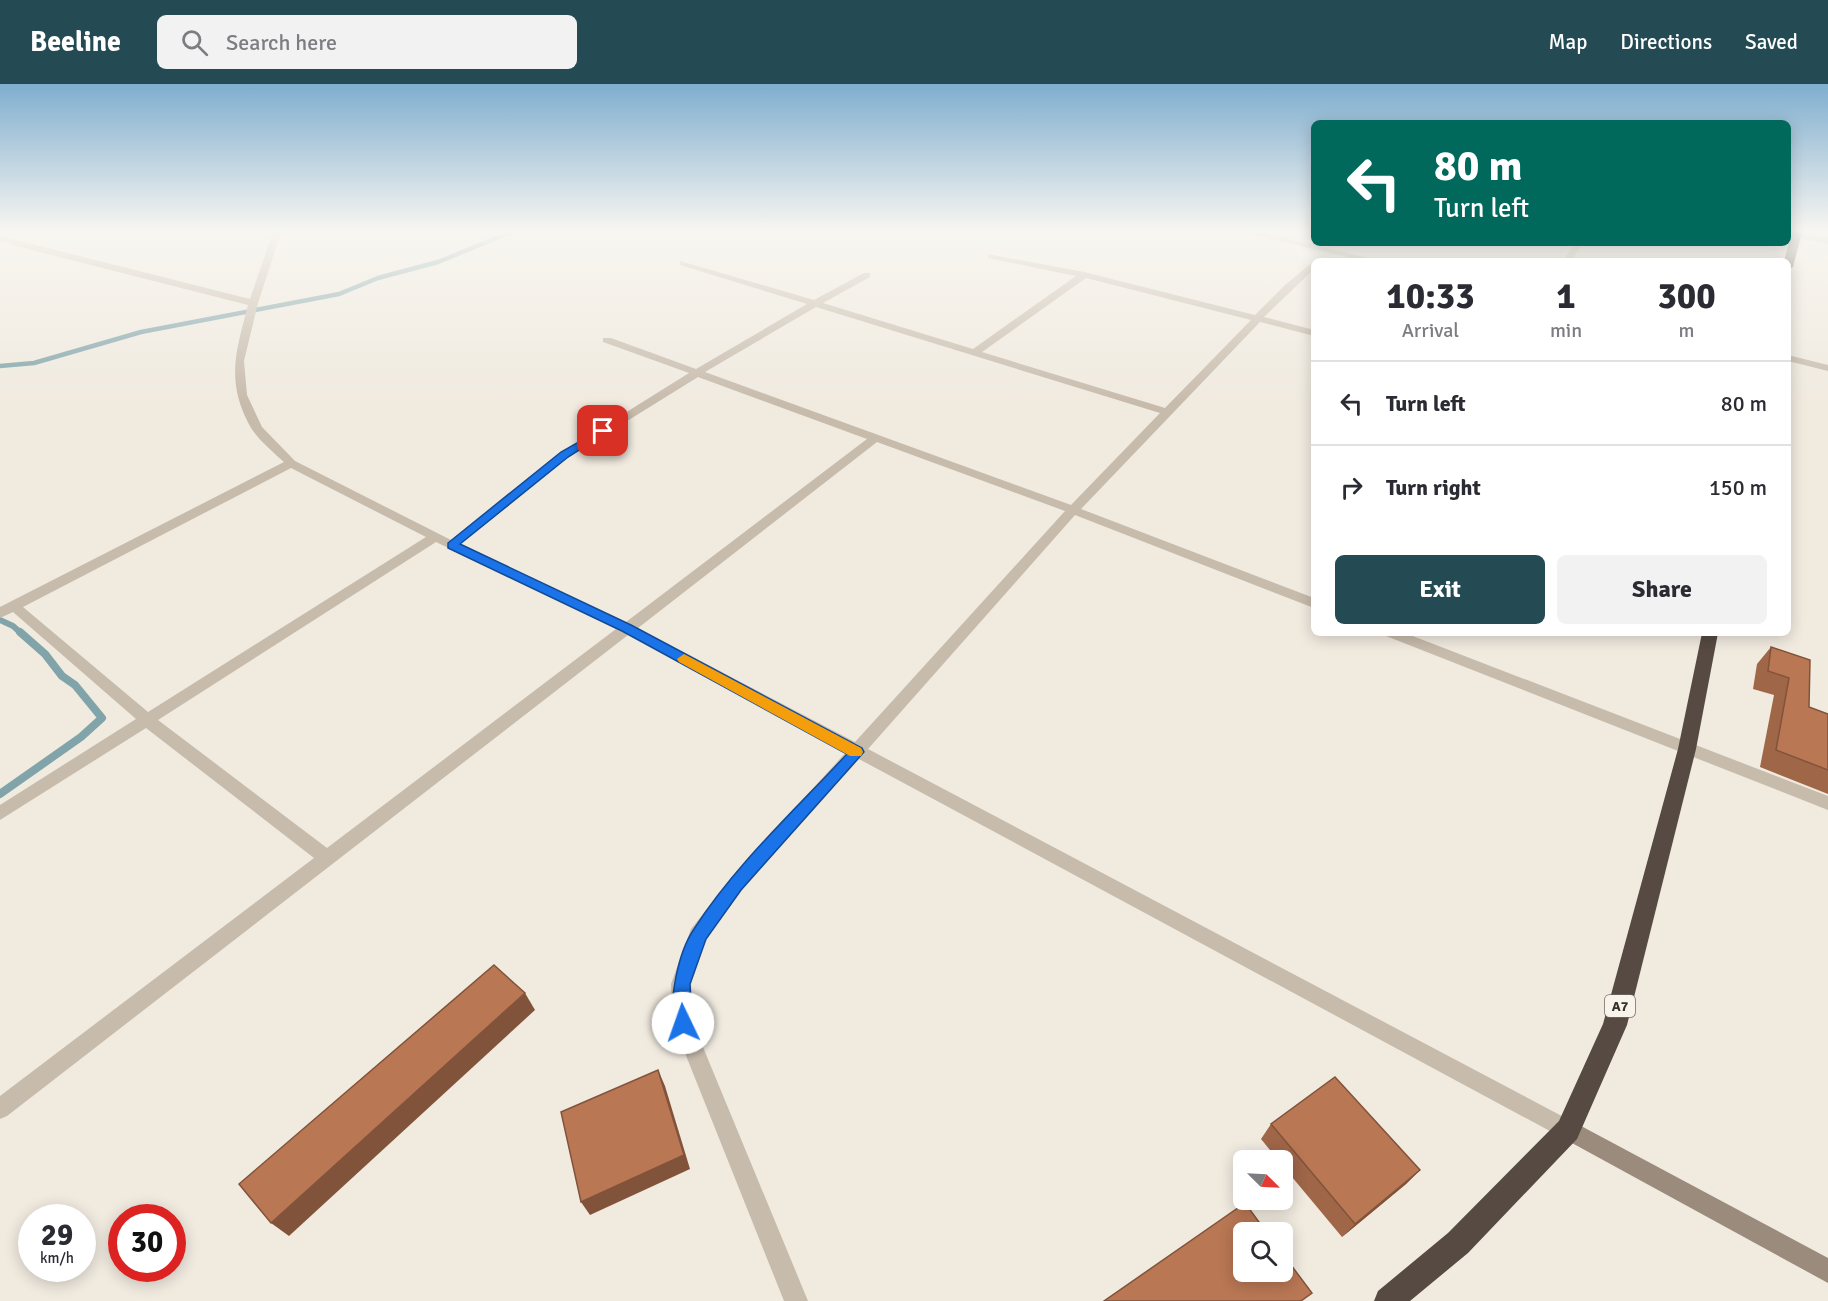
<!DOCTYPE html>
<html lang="en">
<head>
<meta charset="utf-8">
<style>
  body { margin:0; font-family:Signika,sans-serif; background:#f2f2f3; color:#2b2b33; height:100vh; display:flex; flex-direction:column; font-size:22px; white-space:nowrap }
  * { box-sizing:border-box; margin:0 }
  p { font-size:20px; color:#7c7c81 }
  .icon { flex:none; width:33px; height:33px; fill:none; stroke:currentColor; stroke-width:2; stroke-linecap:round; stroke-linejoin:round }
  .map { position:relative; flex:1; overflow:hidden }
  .drawer { position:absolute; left:1311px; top:174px; width:480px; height:378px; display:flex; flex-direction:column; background:#fff; border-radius:9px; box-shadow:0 3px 15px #0003 }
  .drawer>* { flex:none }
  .top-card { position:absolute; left:1311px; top:36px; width:480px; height:126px; border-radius:9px; box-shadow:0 3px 15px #0003; background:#00695c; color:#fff; overflow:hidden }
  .needle { width:39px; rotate:114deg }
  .tools { position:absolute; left:1233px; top:1066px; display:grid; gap:12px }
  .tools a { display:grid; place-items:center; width:60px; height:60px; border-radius:9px; background:#fff; box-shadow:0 3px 15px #0003; font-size:30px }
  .speed { position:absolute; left:18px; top:1120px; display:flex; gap:12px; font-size:30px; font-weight:700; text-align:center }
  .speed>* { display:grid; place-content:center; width:78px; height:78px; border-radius:50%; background:#fff; box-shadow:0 3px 15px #0003; line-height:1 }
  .speed small { font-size:15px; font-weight:400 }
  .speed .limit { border:9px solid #d22; background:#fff; color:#111 }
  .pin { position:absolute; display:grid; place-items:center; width:51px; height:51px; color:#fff; margin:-26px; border-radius:12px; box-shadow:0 3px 9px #0006 }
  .me { position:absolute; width:66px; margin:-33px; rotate:357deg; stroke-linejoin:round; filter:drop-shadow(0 0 4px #0008) }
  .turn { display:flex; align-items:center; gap:21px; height:126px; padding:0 24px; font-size:27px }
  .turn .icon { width:78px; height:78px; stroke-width:2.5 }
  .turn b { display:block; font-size:42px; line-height:51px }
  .eta { display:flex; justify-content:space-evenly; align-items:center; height:102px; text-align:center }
  .eta b { font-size:36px; font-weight:700; line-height:42px }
  .primary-button { display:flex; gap:12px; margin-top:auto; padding:12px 24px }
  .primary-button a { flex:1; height:69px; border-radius:9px; background:#244b53; color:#fff; font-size:24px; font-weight:700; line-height:69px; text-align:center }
  .primary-button a+a { background:#f2f2f3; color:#2b2b33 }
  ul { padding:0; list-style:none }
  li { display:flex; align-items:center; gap:18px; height:84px; padding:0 24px; border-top:2px solid #e1e1e2 }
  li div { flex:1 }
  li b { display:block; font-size:22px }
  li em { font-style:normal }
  header { display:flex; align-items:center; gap:36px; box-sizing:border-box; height:84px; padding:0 30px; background:#244b53; color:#fff }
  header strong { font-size:28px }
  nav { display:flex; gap:33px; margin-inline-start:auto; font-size:21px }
  .search { width:420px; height:54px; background:#f2f2f3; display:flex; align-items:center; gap:15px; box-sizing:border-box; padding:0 21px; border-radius:9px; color:#7c7c81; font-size:22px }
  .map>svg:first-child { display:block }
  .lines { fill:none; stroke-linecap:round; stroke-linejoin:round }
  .stream-far2 { stroke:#81a4aa; stroke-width:4.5 }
  .stream-far1 { stroke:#81a4aa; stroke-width:6 }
  .stream { stroke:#81a4aa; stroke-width:8 }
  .street { fill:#c7bbac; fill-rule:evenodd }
  .secondary { fill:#9a8b7d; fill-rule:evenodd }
  .highway { fill:#564a42; fill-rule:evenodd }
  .wall { fill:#9f6648 }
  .shaded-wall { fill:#82533b }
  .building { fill:#b97754; stroke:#82533b; stroke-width:1.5 }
  .route { fill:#1a73e8; stroke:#114b97; stroke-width:1.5 }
  .slow { fill:#f59e0b }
  .labels { text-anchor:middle; stroke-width:4.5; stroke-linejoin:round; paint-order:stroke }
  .shield { fill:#f8f3eb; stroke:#706a64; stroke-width:1.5 }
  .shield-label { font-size:14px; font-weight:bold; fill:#362f2a }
</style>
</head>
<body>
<header>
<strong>Beeline</strong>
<div class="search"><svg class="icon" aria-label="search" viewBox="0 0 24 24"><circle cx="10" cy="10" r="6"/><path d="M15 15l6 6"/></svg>Search here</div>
<nav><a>Map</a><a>Directions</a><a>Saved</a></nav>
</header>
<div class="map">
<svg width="1828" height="1217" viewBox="0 0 1828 1217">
  <rect width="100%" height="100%" fill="#f0eadf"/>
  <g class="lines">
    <!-- stream-far2 -->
    <path class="stream-far2" d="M0 282 34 279 141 248 339 210 378 194 438 178 511 148"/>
    <!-- stream-far1 -->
    <path class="stream-far1" d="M0 536 13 542 22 550"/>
    <!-- stream -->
    <path class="stream" d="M0 710 81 653 102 634 75 601 62 592 45 570 20 548"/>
    <!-- street -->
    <g class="street">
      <path d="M273 148H281L258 219 244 277 247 311 262 343 295 377 451 456 561 369 689 289 603 258V254H611L696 285 807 220 680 181V177L814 216 864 189H870V193L823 219 973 265 1076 192 988 174V170L1084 188 1255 231 1285 201 1314 177V185L1264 233 1314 246V252L1260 238 1081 425 1314 514V524L1075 431 868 665 1575 1039 1579 1046 1575 1053 1568 1057 1561 1053 859 675 742 806 706 855 691 900 693 939 808 1217H784L673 939 671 900 691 845 730 796 846 668 628 551 7 1032 0 1035V1012L314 774 146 644 0 736V721L136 635 13 528 0 534V523L284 378C273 368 259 356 251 344 225 298 236 267 248 221L0 158V152L250 215ZM1086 194 1251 236 1165 324 982 268ZM816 223 1160 329 1071 421 705 288ZM698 293 867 355 626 538 461 460 569 373ZM877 358 1065 427 855 658 638 544ZM291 384 426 453 148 628 23 523ZM436 458 616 545 327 764 158 636Z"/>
      <path d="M1242 148H1260L1380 177H1364Z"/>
      <path d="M1797 148 1828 154V160L1794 153 1793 151Z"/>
      <path d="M1575 159H1583L1571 177H1563Z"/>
      <path d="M1788 271 1828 281V287L1788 277Z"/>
      <path d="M1384 549H1405L1828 712V726L1386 552Z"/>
    </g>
    <!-- secondary -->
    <path class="secondary" d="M1568 1035 1828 1174V1199L1561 1053 1557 1046 1561 1039Z"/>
    <!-- highway -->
    <g class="highway">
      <path d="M1792 148H1802L1793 183 1788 186V177H1784Z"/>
      <path d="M1702 549H1718L1696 665 1627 941 1577 1055 1468 1169 1410 1217H1374L1378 1207 1448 1149 1559 1037 1603 940 1678 665Z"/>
    </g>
  </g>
  <!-- wall -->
  <g class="wall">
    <path d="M1771 563 1809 623 1828 630V710L1760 683 1774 611 1753 605 1757 580Z"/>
    <path d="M1271 1040 1420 1086 1406 1100 1342 1153 1282 1081V1077H1279L1261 1055Z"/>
  </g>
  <!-- shaded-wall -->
  <g class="shaded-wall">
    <path d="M525 909 535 926 289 1152 271 1139Z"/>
    <path d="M658 986 665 1002 690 1085 590 1131 581 1118Z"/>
    <path d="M1420 1086 1406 1100 1342 1153 1355 1140Z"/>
  </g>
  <!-- building -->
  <g class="building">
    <path d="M1771 563 1810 576 1809 623 1828 630V686L1776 666 1789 594 1768 587Z"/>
    <path d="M494 881 525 909 271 1139 239 1100Z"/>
    <path d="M658 986 684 1071 581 1118 561 1028Z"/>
    <path d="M1335 993 1420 1086 1355 1140 1271 1040Z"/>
    <path d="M1245 1119 1267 1149H1244V1188H1282V1169L1312 1209 1301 1217H1104Z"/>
  </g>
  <!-- sky -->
  <linearGradient id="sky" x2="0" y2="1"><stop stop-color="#7faecf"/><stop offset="0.46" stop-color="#f8f6f1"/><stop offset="1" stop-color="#f8f6f1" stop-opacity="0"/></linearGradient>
  <rect width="1828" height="319" fill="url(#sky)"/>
  <!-- route -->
  <path class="route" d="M603 344 608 347 606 349 568 373 460 460 631 541 862 664 864 668 741 806 706 855 690 900 692 939 690 945 683 948 677 945C666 920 679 867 694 845 736 780 795 726 847 670L622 547 448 464V459L561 368Z"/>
  <!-- slow -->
  <path class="slow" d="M684 570 861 664 863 668 861 672H850L679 578 677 575Z"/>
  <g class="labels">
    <!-- shield labels -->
    <rect class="shield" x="1605" y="911" width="30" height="22" rx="4.5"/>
    <g class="shield-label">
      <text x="1620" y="927">A7</text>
    </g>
  </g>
</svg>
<div class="tools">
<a><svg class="needle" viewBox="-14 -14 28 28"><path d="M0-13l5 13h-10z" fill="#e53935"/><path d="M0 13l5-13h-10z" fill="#7c7c81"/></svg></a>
<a><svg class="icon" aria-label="search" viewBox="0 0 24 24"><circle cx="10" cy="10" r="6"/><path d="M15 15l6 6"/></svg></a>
</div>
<div class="speed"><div>29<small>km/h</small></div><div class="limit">30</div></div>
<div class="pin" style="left:603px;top:347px;background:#d93025"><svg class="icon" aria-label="arrive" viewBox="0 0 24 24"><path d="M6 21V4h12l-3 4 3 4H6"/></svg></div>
<svg class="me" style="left:683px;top:939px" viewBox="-20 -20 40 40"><circle r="19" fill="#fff"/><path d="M0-13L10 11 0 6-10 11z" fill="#1a73e8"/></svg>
<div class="top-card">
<div class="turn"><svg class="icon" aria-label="left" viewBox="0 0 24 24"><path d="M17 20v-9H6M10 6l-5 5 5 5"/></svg><div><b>80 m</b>Turn left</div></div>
</div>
<section class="drawer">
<div class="eta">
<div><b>10:33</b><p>Arrival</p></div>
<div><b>1</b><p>min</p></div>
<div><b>300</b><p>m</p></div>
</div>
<ul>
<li><svg class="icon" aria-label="left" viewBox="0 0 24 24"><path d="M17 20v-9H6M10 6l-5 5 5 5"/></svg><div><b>Turn left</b></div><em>80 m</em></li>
<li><svg class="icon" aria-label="right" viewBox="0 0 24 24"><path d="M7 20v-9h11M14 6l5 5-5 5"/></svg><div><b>Turn right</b></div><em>150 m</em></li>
</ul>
<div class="primary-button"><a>Exit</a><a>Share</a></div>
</section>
</div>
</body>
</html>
